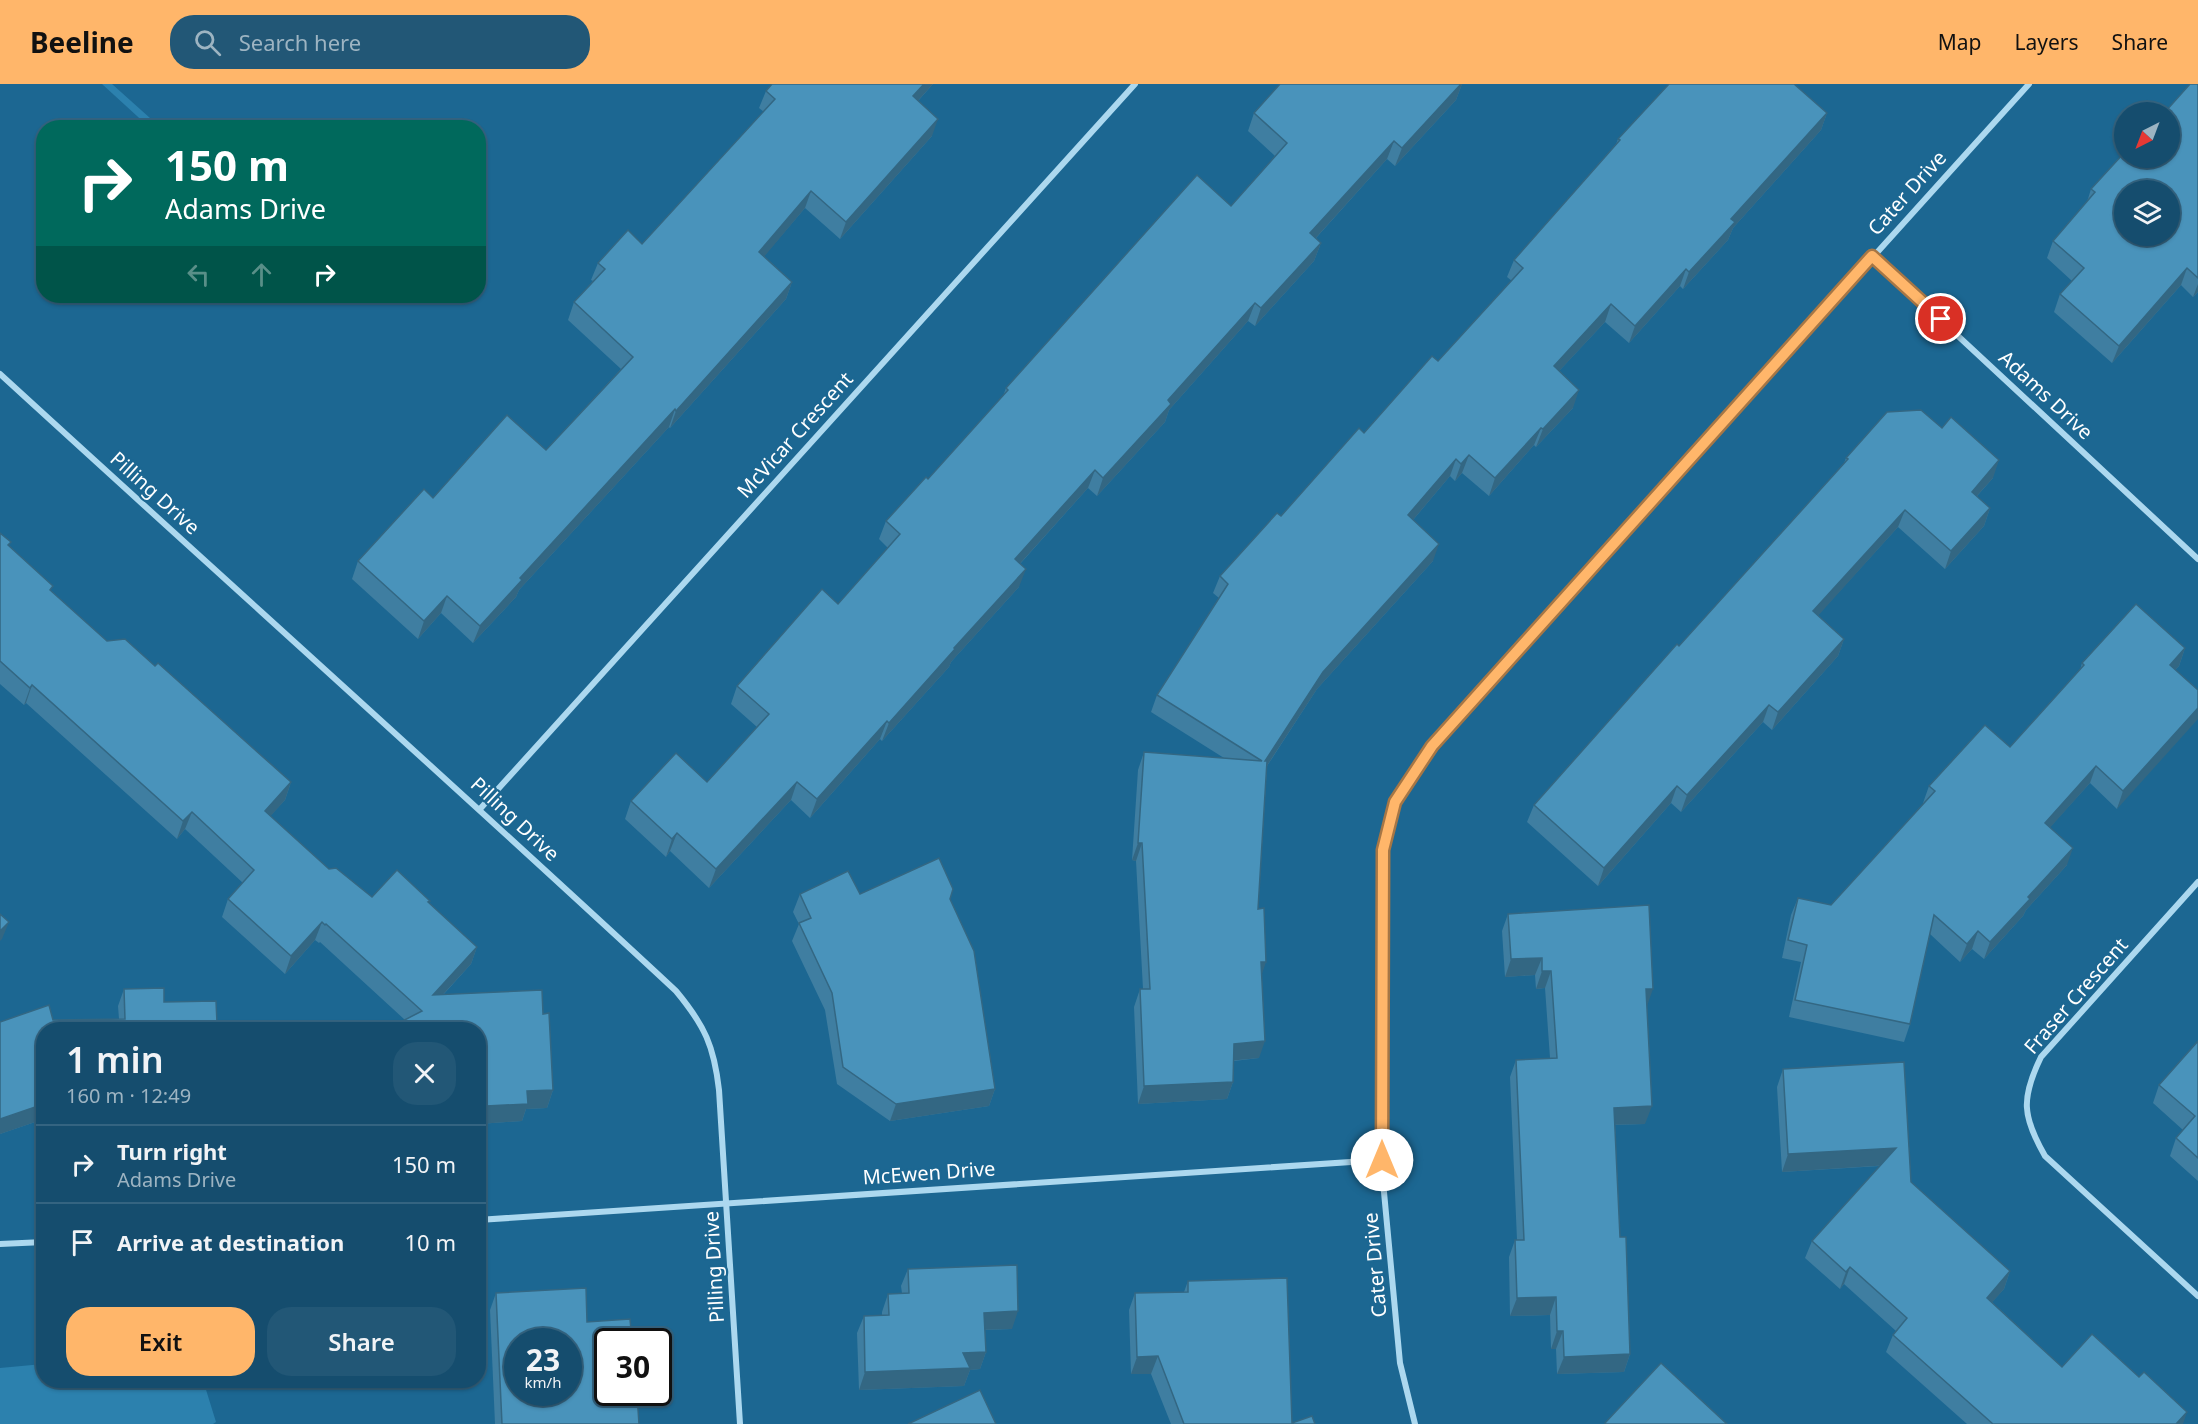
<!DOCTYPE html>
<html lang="en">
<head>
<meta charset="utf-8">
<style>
  body { margin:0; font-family:"Noto Sans",sans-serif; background:#225776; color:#f1f3f6; height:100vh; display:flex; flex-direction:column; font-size:22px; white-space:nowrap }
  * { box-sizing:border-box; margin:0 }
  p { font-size:20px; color:#9db4c2 }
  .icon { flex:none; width:33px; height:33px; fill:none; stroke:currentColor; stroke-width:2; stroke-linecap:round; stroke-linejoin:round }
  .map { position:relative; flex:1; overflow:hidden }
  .sheet { position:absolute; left:36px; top:938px; width:450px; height:366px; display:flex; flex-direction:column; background:#154d6e; border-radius:24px; box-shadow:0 2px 4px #0004,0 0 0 2px #346481 }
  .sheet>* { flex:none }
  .top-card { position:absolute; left:36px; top:36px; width:450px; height:183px; border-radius:24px; box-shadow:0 2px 4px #0004,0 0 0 2px #346481; background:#00695c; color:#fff; overflow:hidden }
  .needle { width:39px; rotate:222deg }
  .fabs { position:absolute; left:2114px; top:18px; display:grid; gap:12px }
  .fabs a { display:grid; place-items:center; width:66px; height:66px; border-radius:50%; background:#154d6e; box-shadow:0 2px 4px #0004,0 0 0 2px #346481; font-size:30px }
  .speed { position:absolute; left:504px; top:1244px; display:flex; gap:12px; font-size:30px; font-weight:700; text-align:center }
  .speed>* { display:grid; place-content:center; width:78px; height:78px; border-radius:50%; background:#154d6e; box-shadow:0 2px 4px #0004,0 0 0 2px #346481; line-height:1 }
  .speed small { font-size:15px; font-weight:400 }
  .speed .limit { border:3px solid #111; border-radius:9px; background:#fff; color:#111 }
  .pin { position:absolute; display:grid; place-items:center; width:51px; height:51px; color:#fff; margin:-26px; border:3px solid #fff; border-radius:50%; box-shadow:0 2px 6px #0007 }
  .me { position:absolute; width:66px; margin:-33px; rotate:0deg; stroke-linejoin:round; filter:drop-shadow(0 0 4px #0008) }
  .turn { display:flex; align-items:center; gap:21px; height:126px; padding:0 30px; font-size:27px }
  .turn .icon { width:78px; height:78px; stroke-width:2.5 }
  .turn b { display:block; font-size:42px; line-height:51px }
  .lanes { display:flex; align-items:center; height:57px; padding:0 30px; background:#0003; justify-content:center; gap:30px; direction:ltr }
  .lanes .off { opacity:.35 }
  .round { display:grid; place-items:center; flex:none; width:63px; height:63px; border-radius:24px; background:#225776 }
  .headline { display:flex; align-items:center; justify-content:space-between; height:102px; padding:0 30px }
  h1 { font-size:36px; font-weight:600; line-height:45px }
  .button { display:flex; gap:12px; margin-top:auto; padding:12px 30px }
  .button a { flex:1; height:69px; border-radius:24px; background:#ffb66a; color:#111; font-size:24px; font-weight:600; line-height:69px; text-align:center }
  .button a+a { background:#225776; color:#f1f3f6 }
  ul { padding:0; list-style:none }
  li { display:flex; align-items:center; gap:18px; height:78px; padding:0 30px; border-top:2px solid #346481 }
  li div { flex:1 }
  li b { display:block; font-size:22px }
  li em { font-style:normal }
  header { display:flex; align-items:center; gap:36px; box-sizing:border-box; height:84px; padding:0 30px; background:#ffb66a; color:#111 }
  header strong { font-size:28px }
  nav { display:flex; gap:33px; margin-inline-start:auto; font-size:21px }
  .search { width:420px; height:54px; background:#225776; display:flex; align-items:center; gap:15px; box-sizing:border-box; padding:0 21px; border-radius:24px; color:#9db4c2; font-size:22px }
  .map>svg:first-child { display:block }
  .green { fill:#2c81ae }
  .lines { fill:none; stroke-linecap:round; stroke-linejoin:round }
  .minor { stroke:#acd8ef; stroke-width:6 }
  .wall { fill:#3f7ea1 }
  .shaded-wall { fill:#336783 }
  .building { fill:#4993bb; stroke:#336783; stroke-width:1.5; fill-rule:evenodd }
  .route-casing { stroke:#a67645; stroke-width:15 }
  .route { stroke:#ffb66a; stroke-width:10 }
  .labels { text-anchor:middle; stroke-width:4.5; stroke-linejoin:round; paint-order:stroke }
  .street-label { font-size:20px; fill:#fff; stroke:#1c6792 }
</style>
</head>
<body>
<header>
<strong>Beeline</strong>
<div class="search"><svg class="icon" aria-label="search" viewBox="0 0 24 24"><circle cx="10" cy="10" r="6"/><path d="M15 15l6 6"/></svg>Search here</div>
<nav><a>Map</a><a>Layers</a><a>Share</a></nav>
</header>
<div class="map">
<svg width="2198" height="1340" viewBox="0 0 2198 1340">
  <rect width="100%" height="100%" fill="#1c6792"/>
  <!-- green -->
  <g class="green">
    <path d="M102 0H112L160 43H149Z"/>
    <path d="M43 1280 44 1296H203L216 1338 213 1340H0V1284Z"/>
  </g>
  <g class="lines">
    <!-- minor -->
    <g class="minor">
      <path d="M1872 172 2198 475"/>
      <path d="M0 290C225 496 453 700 676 907 705 942 714 962 719 1006L740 1340"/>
      <path d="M480 725 1135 0"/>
      <path d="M2198 798 2041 973C2021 1014 2022 1032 2045 1072L2198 1212"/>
      <path d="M478 1136 1381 1076"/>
      <path d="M0 1160 44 1158"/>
      <path d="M1415 1340 1400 1279 1381 1076 1383 766 1395 718 1432 662 2029 0"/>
    </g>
  </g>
  <!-- wall -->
  <g class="wall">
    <path d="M772 0H933L918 17 932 52 840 155 805 124 764 172 792 198 786 215 670 344 669 343 519 506 516 513 473 559 441 529 418 555 352 495 358 477 433 414 546 366 621 285 568 236 574 218 593 197 591 196 598 179 642 160 764 28 759 24 766 7Z"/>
    <path d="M1280 0H1462L1456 16 1395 82 1387 75 1316 154 1321 159 1314 177 1255 242 1248 237 1169 326 1165 338 1097 412 1088 404 1020 480 1019 503 951 578 949 583 882 657 880 655 810 734 791 716 709 804 670 767 666 773 625 735 631 717 707 698 757 643 731 620 737 602 838 520 888 464 879 455 886 437 928 395 1003 312 1006 304 1231 122 1275 72 1248 47 1254 29Z"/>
    <path d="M2198 0V208L2193 213 2181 201 2112 279 2054 228 2060 210 2072 197 2047 174 2053 157 2087 118 2091 105Z"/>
    <path d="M1827 29 1821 46 1733 144 1728 156 1683 205 1680 202 1629 259 1605 238 1559 287 1573 324 1536 363 1534 361 1489 412 1462 389 1455 397 1450 392 1413 436 1433 477 1317 605 1267 682 1258 825 1262 890 1259 974 1234 977 1233 998 1227 1015 1138 1020 1134 923 1140 905H1143L1136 777 1132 776 1138 686 1144 668 1224 674 1151 628 1157 611 1219 514 1213 509 1220 492 1364 349 1438 277 1512 197 1507 193 1514 176 1616 60 1618 55Z"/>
    <path d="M1846 374 1993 394 1977 412 1990 424 1984 442 1945 485 1898 443 1818 531 1844 555 1838 572 1772 646 1763 638 1681 728 1671 719 1598 802 1527 738 1534 721 1679 562 1844 379Z"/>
    <path d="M0 449 9 463 51 507 107 557 155 582 291 698 285 716 270 732 329 785 372 813 429 819 477 863 471 880 443 911 543 930 553 1006 547 1024 526 1025 522 1037 479 1040 478 1030 405 936 320 858 319 859 315 856 285 890 222 833 228 815 243 799 185 745 177 755 26 619 24 621 0 600Z"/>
    <path d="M2185 564 2179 582 2175 586 2117 725 2090 699 2050 743 2067 781 2026 826 2023 832 1984 875 1972 865 1960 878 1930 850 1910 940 1904 958 1789 933 1801 878 1782 874 1791 831 1798 814 1831 821 1923 720V719L1929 702 2010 663 2080 586 2082 579Z"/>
    <path d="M800 810H860L950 815 995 1005 989 1022 890 1037 837 1000 825 926 792 857 799 840 793 828Z"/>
    <path d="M1508 830 1647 922 1645 1040 1615 1041 1620 1153 1630 1270 1624 1288 1557 1290 1556 1265H1551L1550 1231 1510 1232 1509 1173 1515 1156H1517L1510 993 1516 976 1550 974 1545 904 1536 905 1535 891 1505 893 1502 847Z"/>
    <path d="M124 905 164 918 217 939 44 945V1035L0 1050V938L119 935 118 922Z"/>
    <path d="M2198 957V1097L2170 1072 2176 1054 2183 1046 2153 1019 2159 1001Z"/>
    <path d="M1783 985 1911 1098 2010 1187 2004 1205 1992 1218 2062 1283 2183 1340H1967L1886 1268 1893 1251 1896 1247 1844 1200 1840 1205 1805 1174 1812 1157 1880 1082 1782 1088 1777 1003Z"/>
    <path d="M908 1185 1012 1245 985 1246 986 1268 980 1285 970 1286 964 1302 859 1306 857 1249 864 1232H882V1228L888 1210 902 1209 901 1202Z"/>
    <path d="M1188 1197 1292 1339 1315 1340H1171L1151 1290H1131L1129 1226 1135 1209 1184 1208Z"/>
    <path d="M496 1209 587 1238 608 1257 639 1340H495L490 1226Z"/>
  </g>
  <!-- shaded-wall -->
  <g class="shaded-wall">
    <path d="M924 0H933L906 30 913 12Z"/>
    <path d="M1461 0H1462L1456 16 1395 82 1402 64Z"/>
    <path d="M1827 29 1821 46 1733 144 1728 156 1683 205 1689 188 1731 135Z"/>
    <path d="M938 35 932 52 840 155 846 138Z"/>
    <path d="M1394 57 1387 75 1304 167 1310 149Z"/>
    <path d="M811 107 805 124 753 186 759 168Z"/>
    <path d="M1321 159 1314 177 1255 242 1261 224Z"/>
    <path d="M2187 184 2181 201 2112 279 2119 262Z"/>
    <path d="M1686 185 1680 202 1629 259 1635 242Z"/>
    <path d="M792 198 786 215 670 344 676 327Z"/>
    <path d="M2198 200V208L2193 213Z"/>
    <path d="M1255 219 1248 237 1169 326 1165 338 1097 412 1103 394 1168 316Z"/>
    <path d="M1611 220 1605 238 1547 300 1554 282Z"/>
    <path d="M1579 306 1573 324 1536 363 1543 345Z"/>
    <path d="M675 325 669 343 519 506 516 513 473 559 480 542 520 494Z"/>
    <path d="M1541 344 1534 361 1489 412 1495 394Z"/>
    <path d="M1469 371 1462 389 1455 397 1461 380Z"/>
    <path d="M1456 375 1450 392 1402 449 1408 431Z"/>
    <path d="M1999 376 1993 394 1965 425 1972 408Z"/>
    <path d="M1095 386 1088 404 1008 493 1015 475Z"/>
    <path d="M1990 424 1984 442 1945 485 1951 467Z"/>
    <path d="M1905 426 1898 443 1807 544 1813 527Z"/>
    <path d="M1439 460 1433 477 1317 605 1259 694 1265 677 1323 588Z"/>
    <path d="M1026 485 1019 503 951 578 949 583 882 657 889 639 954 564Z"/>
    <path d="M447 512 441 529 418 555 424 537Z"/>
    <path d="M1844 555 1838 572 1772 646 1778 628Z"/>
    <path d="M2185 564 2179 582 2164 598 2170 581Z"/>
    <path d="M32 601 26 619 24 621 30 604Z"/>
    <path d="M1769 621 1763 638 1681 728 1687 711Z"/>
    <path d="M2198 624V635L2117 725 2123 707Z"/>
    <path d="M887 637 880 655 810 734 817 715Z"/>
    <path d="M2096 682 2090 699 2039 756 2045 739Z"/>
    <path d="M291 698 285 716 259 745 265 727Z"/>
    <path d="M797 698 791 716 709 804 716 785Z"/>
    <path d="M1677 702 1671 719 1598 802 1604 784Z"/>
    <path d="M192 728 185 745 177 755 183 737Z"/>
    <path d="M677 749 670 767 666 773 672 755Z"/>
    <path d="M1138 759H1142L1136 777 1132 776Z"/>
    <path d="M2073 764 2067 781 2026 826 2023 832 1984 875 1990 858 2028 813Z"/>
    <path d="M9 838 2 855 0 857V847Z"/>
    <path d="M322 838 315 856 285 890 291 872Z"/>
    <path d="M1978 847 1972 865 1960 878 1967 860Z"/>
    <path d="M477 863 471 880 426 929 433 911Z"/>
    <path d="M1542 874 1535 891 1505 893 1511 875Z"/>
    <path d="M1261 878H1266L1260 896Z"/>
    <path d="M1542 887H1551L1545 904 1536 905Z"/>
    <path d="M1646 905H1653L1647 922H1639Z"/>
    <path d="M1265 957 1259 974 1228 977 1234 960Z"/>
    <path d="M1233 998 1227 1015 1138 1020 1144 1002Z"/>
    <path d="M995 1005 989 1022 890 1037 896 1020Z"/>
    <path d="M553 1006 547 1024 526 1025 522 1037 479 1040 486 1022 527 1007Z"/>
    <path d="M478 1012H485L479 1030H478Z"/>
    <path d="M44 1020V1035L0 1050V1035Z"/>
    <path d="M1652 1022 1645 1040 1607 1041 1614 1024Z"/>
    <path d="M1896 1064 1890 1081 1782 1088 1788 1070Z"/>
    <path d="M1850 1183 1844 1200 1840 1205 1846 1188Z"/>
    <path d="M2010 1187 2004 1205 1981 1231 1987 1214Z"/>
    <path d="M1556 1213 1550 1231 1510 1232 1517 1214Z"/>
    <path d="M1018 1227 1012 1245 978 1246 984 1229Z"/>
    <path d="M1557 1247H1563L1556 1265H1551Z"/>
    <path d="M986 1268 980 1285 970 1286 964 1302 859 1306 865 1288 963 1269Z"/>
    <path d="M1630 1270 1624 1288 1557 1290 1564 1273Z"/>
    <path d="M1158 1272 1151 1290H1131L1137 1273Z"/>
    <path d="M2187 1328 2183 1340H2176Z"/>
  </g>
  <!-- building -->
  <g class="building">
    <path d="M772 0H924L913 12 938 35 846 138 811 107 759 168 792 198 676 327 675 325 520 494 522 496 480 542 447 512 424 537 358 477 424 405 433 414 507 331 546 366 633 273 574 218 605 185 598 179 628 146 642 160 775 15 766 7Z"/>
    <path d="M1280 0H1461L1402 64 1394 57 1310 149 1321 159 1261 224 1255 219 1168 316 1171 320 1103 394 1095 386 1015 475 1026 485 954 564 955 565 889 639 887 637 817 715 797 698 716 785 677 749 672 755 631 717 676 669 707 698 769 630 737 602 822 505 838 520 900 450 886 437 926 393 928 395 1008 306 1006 304 1197 91 1231 122 1287 59 1254 29Z"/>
    <path d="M1669 0H1794L1827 29 1731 135 1735 138 1689 188 1686 185 1635 242 1611 220 1554 282 1579 306 1543 345 1541 344 1495 394 1469 371 1461 380 1456 375 1408 431 1439 460 1323 588 1265 677H1267L1258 825 1264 824 1266 878H1261L1265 957 1234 960 1233 998 1144 1002 1140 905H1150L1142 759H1138L1144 668 1262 677 1157 611 1228 500 1220 492 1277 429 1281 432 1359 344 1364 349 1432 272 1438 277 1523 184 1514 176 1620 56 1618 55Z"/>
    <path d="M2190 0H2198V194L2187 184 2119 262 2060 210 2084 184 2053 157 2095 108 2091 105 2124 69V74H2169V28H2165ZM2124 106H2169V152H2124Z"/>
    <path d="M1921 326 1942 344 1951 333 1999 376 1972 408 1990 424 1951 467 1905 426 1813 527 1844 555 1778 628 1769 621 1687 711 1677 702 1604 784 1534 721 1677 560 1679 562 1848 375 1846 374 1887 328Z"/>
    <path d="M0 449 11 458 8 461 53 502 50 506 107 557 125 555 155 582 158 579 291 698 265 727 329 785 336 784 372 813 397 786 430 817 428 818 477 863 433 911 542 906 543 930 549 929 553 1006 527 1007 528 1020 486 1022 485 1012H478V945H387L422 927 326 840 325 841 322 838 291 872 228 815 254 786 192 728 183 737 32 601 30 604 0 577Z"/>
    <path d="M2136 520 2185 564 2170 581 2198 606V624L2123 707 2096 682 2045 739 2073 764 2028 813 2030 815 1990 858 1978 847 1967 860 1934 831 1910 940 1795 916 1807 861 1788 856 1798 814 1831 821 1935 707 1929 702 1985 641 2010 663 2084 581 2082 579Z"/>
    <path d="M939 774 953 805 950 815 974 867 995 1005 896 1020 843 983 832 909 799 839 811 834 800 810 848 787 860 810Z"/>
    <path d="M1649 821 1653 905H1646L1652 1022 1614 1024 1620 1153H1626L1630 1270 1564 1273 1563 1247H1557L1556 1213 1517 1214 1515 1156H1524L1516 976 1557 974 1551 887H1542V874L1511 875 1508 830Z"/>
    <path d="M0 830 9 838 0 847Z"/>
    <path d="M164 904V918L216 917 217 939H236V945H44V1020L0 1035V938L49 921 53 936 125 935 124 905Z"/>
    <path d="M2198 957V1074L2176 1054 2195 1032 2159 1001Z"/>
    <path d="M1904 978 1911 1098 2010 1187 1987 1214 2062 1283 2092 1250 2139 1293 2144 1288 2187 1328 2176 1340H1993L1893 1251 1907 1234 1850 1183 1846 1188 1812 1157 1896 1064 1788 1070 1783 985Z"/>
    <path d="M1017 1181 1018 1227 984 1229 986 1268 963 1269 970 1284 865 1288 864 1232 889 1231 888 1210 909 1209 908 1185Z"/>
    <path d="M1287 1194 1292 1339 1312 1332 1315 1340H1184L1158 1272 1137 1273 1135 1209 1188 1208V1197Z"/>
    <path d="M586 1204 587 1238 630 1235 632 1257H608V1308H634L635 1310H637L639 1340H502L496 1209ZM518 1257H568V1308H518Z"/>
    <path d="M1661 1279 1727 1340H1606L1605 1339Z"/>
    <path d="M980 1306 996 1340H908Z"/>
  </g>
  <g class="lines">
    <!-- route casing -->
    <g class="route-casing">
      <path id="route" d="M1382 1076 1383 766 1395 718 1432 662 1872 172 1941 235"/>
    </g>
    <!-- route -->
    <use href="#route" class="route"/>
  </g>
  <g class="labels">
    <!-- street labels -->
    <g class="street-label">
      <text transform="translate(1907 109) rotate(-48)" y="7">Cater Drive</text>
      <text transform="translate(2046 311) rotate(43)" y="7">Adams Drive</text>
      <text transform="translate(795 351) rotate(-48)" y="7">McVicar Crescent</text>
      <text transform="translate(155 409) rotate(42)" y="7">Pilling Drive</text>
      <text transform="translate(515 735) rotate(43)" y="7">Pilling Drive</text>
      <text transform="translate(2076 912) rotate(-49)" y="7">Fraser Crescent</text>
      <text transform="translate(929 1089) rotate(-4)" y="7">McEwen Drive</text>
      <text transform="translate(1375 1181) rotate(-95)" y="7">Cater Drive</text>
      <text transform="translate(714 1183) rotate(-93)" y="7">Pilling Drive</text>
    </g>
  </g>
</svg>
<div class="fabs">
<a><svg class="needle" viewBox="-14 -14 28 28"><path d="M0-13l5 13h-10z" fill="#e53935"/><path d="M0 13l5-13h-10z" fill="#9db4c2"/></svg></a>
<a><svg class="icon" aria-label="layers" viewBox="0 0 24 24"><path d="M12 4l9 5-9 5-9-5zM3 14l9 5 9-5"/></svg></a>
</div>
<div class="speed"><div>23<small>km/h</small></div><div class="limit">30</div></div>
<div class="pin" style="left:1941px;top:235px;background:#d93025"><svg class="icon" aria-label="arrive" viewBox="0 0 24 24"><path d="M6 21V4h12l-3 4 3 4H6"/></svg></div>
<svg class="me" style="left:1382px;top:1076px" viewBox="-20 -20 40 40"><circle r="19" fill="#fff"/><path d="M0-13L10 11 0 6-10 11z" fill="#ffb66a"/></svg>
<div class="top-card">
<div class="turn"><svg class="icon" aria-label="right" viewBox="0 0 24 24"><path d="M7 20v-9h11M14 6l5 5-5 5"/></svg><div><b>150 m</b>Adams Drive</div></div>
<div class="lanes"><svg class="icon off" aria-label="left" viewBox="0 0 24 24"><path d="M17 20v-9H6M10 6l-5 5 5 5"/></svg><svg class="icon off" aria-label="ahead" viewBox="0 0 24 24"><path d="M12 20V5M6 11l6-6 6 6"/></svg><svg class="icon" aria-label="right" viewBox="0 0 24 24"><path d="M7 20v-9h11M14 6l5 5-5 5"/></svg></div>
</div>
<section class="sheet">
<div class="headline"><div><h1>1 min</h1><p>160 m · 12:49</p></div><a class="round"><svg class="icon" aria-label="close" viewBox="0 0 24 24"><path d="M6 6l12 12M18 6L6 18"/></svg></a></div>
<ul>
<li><svg class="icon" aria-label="right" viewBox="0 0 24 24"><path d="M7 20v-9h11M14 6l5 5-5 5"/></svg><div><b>Turn right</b><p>Adams Drive</p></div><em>150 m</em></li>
<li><svg class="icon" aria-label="arrive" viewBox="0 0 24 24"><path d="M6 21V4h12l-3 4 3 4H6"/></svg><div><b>Arrive at destination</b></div><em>10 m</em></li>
</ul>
<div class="button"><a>Exit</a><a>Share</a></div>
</section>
</div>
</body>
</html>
